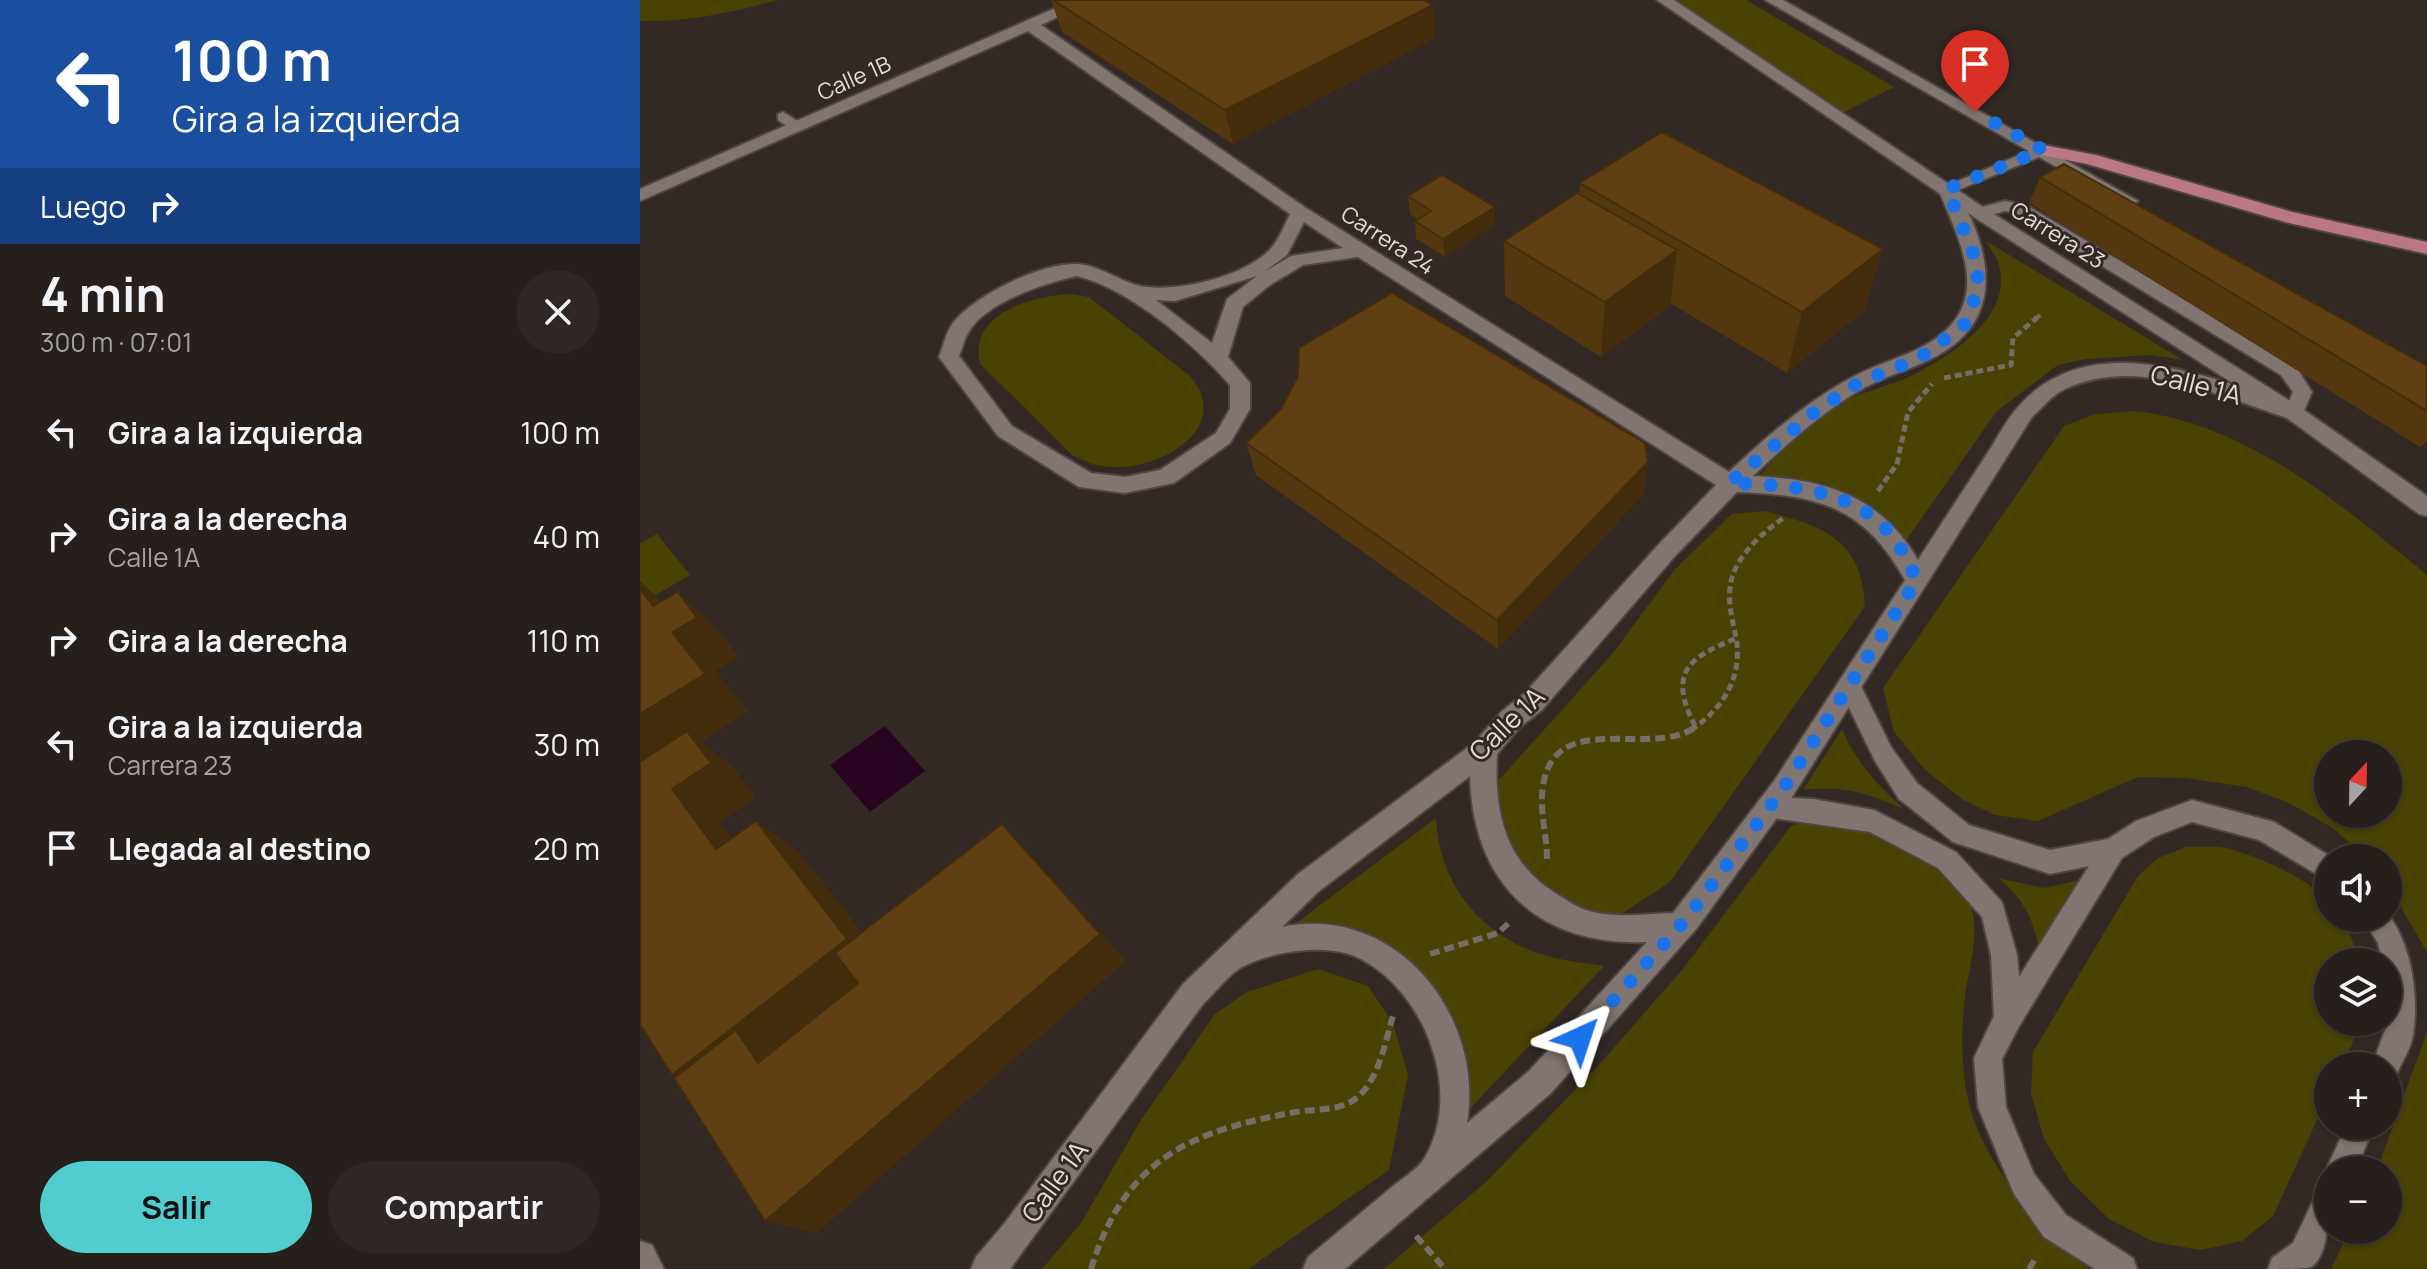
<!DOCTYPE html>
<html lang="es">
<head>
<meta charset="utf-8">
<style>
  body { margin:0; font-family:Manrope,sans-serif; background:#2e2725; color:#f1f3f6; height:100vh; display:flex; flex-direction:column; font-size:30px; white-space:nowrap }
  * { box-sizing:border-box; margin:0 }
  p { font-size:26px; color:#a4a2a3 }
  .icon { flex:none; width:44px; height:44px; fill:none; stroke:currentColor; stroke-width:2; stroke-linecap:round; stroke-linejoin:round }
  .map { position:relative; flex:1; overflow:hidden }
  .details { display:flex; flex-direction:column; background:#261f1c; width:640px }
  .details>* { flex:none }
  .top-card { background:#1a4fa0; color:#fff; overflow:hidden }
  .needle { width:52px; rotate:22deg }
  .tools { position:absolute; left:1674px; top:740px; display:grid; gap:16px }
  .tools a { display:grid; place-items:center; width:88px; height:88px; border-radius:50%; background:#261f1c; box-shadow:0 2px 6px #0004,0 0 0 2px #423d3b; font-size:40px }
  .pin { position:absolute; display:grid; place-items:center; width:68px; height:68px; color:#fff; margin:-82px -34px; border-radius:50% 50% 50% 0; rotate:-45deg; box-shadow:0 0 8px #0007 }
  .pin .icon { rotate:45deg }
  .me { position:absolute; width:88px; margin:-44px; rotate:42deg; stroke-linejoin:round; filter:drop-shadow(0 0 6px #0008) }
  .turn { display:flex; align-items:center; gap:28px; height:168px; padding:0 40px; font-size:36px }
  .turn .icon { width:104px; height:104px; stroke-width:2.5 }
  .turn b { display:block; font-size:56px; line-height:68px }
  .then { display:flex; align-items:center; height:76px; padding:0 40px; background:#0003; gap:16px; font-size:30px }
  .round { display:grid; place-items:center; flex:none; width:84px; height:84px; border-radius:42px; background:#2e2725 }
  .summary { display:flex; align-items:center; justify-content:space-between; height:136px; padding:0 40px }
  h1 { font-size:48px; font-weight:700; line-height:60px }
  .action { display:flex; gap:16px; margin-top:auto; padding:16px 40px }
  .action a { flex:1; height:92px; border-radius:48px; background:#52cdcf; color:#111; font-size:32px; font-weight:700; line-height:92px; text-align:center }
  .action a+a { background:#2e2725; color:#f1f3f6 }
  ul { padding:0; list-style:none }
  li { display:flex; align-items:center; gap:24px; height:104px; padding:0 40px }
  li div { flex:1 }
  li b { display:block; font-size:30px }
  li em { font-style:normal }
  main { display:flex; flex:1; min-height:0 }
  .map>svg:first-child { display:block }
  .green { fill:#484203; fill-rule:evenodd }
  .water { fill:#290421 }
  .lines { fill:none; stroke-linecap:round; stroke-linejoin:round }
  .service-casing { stroke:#4f4643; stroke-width:4 }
  .minor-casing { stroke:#4f4643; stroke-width:4 }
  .secondary-casing { stroke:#4f4643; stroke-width:4 }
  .trunk-casing { stroke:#4f4643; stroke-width:4 }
  .path-far2 { stroke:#756d69; stroke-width:4; stroke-dasharray:6 3; stroke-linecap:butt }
  .path-far1 { stroke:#756d69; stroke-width:5; stroke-dasharray:7 4; stroke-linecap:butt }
  .path { stroke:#756d69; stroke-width:6; stroke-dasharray:10 5; stroke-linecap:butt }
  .service { fill:#817571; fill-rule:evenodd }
  .minor { fill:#817571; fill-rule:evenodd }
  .secondary { fill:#817571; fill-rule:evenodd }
  .trunk { fill:#bc7882; fill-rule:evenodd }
  .wall { fill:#53370f }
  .shaded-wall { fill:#432d0d }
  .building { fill:#604012; stroke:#432d0d; stroke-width:2 }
  .route { stroke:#1a73e8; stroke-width:14; stroke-dasharray:0 25.2 }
  .labels { text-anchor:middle; stroke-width:6; stroke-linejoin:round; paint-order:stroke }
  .far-street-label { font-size:22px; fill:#e4dddb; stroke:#322925 }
  .street-label { font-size:26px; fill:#e4dddb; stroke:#322925 }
</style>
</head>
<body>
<main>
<section class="details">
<div class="top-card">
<div class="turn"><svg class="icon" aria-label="left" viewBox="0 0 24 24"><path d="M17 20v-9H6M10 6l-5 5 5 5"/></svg><div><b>100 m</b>Gira a la izquierda</div></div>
<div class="then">Luego<svg class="icon" aria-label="right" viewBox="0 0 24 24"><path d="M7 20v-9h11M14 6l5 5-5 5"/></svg></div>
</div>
<div class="summary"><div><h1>4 min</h1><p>300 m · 07:01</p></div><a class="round"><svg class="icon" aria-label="close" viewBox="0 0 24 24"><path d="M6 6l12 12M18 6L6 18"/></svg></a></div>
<ul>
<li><svg class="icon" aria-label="left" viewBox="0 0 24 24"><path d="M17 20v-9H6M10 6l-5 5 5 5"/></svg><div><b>Gira a la izquierda</b></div><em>100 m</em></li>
<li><svg class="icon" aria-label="right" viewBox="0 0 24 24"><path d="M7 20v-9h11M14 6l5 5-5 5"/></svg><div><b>Gira a la derecha</b><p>Calle 1A</p></div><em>40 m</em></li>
<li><svg class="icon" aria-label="right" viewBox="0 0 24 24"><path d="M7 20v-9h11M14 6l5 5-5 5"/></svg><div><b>Gira a la derecha</b></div><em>110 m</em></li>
<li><svg class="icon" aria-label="left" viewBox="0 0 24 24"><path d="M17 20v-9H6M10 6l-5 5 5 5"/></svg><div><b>Gira a la izquierda</b><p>Carrera 23</p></div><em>30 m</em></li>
<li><svg class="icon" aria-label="arrive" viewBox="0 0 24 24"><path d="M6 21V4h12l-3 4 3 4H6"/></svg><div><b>Llegada al destino</b></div><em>20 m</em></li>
</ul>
<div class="action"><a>Salir</a><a>Compartir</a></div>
</section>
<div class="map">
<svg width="1787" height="1269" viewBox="0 0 1787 1269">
  <rect width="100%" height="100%" fill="#322925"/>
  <!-- green -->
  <g class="green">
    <path d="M0 0H137C91 13 48 22 0 21Z"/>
    <path d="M1035 0H1106L1254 87 1203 113Z"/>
    <path d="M1346 241 1543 360 1511 355 1446 359 1418 365 1357 411 1265 542C1228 495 1177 478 1119 477 1139 452 1161 427 1189 409 1216 392 1251 387 1279 372 1317 351 1375 313 1358 262 1355 255 1349 247 1346 241Z"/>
    <path d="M430 294 449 297 550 376C594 427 522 470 473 467 458 467 446 462 432 455L340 364C328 314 391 296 430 294Z"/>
    <path d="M1494 411C1607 423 1702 505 1787 575V952L1748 885V858H1726L1693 828 1651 804 1607 787 1545 778 1498 777 1398 821 1355 815 1322 799 1285 770 1254 732 1243 688 1424 426 1455 414ZM1688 754H1748V814H1688Z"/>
    <path d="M1125 511C1183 526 1222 539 1225 606L1030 882 975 918 942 914 909 896 846 824 858 781 973 653 1035 569 1092 514Z"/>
    <path d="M17 534 50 575 0 604V543Z"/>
    <path d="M1202 729C1216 762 1237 785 1264 809 1226 793 1204 785 1163 790Z"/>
    <path d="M796 818C799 889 847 942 915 958 931 962 948 963 964 966L825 1114 773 977 651 927Z"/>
    <path d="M1168 820C1186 820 1206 819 1223 822 1240 826 1260 842 1276 851 1296 862 1323 883 1331 906 1340 933 1329 969 1325 996 1321 1029 1321 1067 1328 1099 1341 1162 1401 1230 1450 1269H744L847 1181 958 1066 1042 970 1151 826Z"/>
    <path d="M1546 847C1557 847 1568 846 1578 847 1603 849 1679 881 1688 905 1688 906 1688 917 1688 918H1697L1710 935 1721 962H1688V1022H1722L1702 1066H1688V1096L1633 1216 1602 1241 1561 1250 1514 1242 1469 1219 1431 1182 1404 1139 1391 1093 1393 1052 1498 876 1518 858Z"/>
    <path d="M1358 878 1404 888 1440 880 1399 951C1394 919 1383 898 1358 878Z"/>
    <path d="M678 969 728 986 753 1023 768 1075 749 1170 608 1269H402L441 1223 501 1120 575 1014 607 992Z"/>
    <path d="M1787 1032V1269H1691L1710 1230H1748V1170H1737Z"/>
  </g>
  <!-- water -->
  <path class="water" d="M245 726 285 771 230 812 190 765Z"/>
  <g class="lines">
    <!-- service casing -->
    <g class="service-casing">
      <g id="service">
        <path d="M143 112 162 124V130H152L138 120V114Z"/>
        <path d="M1403 145 1411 150 1409 153 1313 192 1307 194 1299 189Z"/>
        <path d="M1365 201 1386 205 1655 365 1672 392 1661 418 1654 420 1644 413 1653 392 1641 375 1375 213 1365 211 1340 218 1332 213 1334 209Z"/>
        <path d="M1209 675 1217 678 1251 747 1277 783 1329 825 1410 850 1468 839 1496 821 1552 800 1634 822 1693 858H1688V881L1619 840 1552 822 1514 837 1482 858 1378 1028 1362 1059 1366 1107 1394 1174 1426 1215 1493 1258 1497 1269H1455L1404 1237 1374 1194 1338 1107 1334 1058 1354 1016 1351 955 1342 917 1298 868 1230 832 1119 816 1116 808 1119 800 1128 797 1173 799 1234 810 1316 852 1362 902 1377 955 1379 977 1449 866 1410 874 1313 842 1259 799 1235 761 1198 685 1201 678Z"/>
        <path d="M1748 914C1772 946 1779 996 1773 1035 1771 1049 1761 1063 1756 1076L1748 1079V1066H1732L1748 1022V962H1742L1738 943 1722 918H1748Z"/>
        <path d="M1706 1126H1734L1716 1170H1688V1174L1686 1170Z"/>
        <path d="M1688 1185C1688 1207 1691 1254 1671 1267 1662 1269 1639 1269 1628 1269L1632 1258 1653 1243 1678 1190Z"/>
      </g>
    </g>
    <!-- minor casing -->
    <g class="minor-casing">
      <g id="minor">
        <path d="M434 0H453L401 25 666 208 1089 472C1125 438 1165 403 1209 379 1230 367 1254 360 1276 350 1356 311 1325 252 1298 189L1301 185H1313C1346 238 1368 308 1308 349 1282 367 1251 373 1224 388 1183 411 1147 444 1113 476 1185 479 1240 495 1278 560 1300 526 1322 492 1345 457 1356 441 1365 421 1379 406 1451 324 1576 379 1661 408L1664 413 1661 418 1654 420C1583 399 1500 354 1425 389 1412 395 1402 408 1392 417L1152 797 1057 928 911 1093 705 1269H663L668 1257C696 1234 724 1210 752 1187 761 1179 777 1170 784 1159 824 1094 786 993 721 959 689 942 633 951 602 967 589 974 575 993 563 1004L370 1269H331L336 1257 364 1224 543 984 658 874 835 742 862 711 884 694 1020 543 1076 485 718 257 663 265 630 285 603 307 588 357 610 383V409L590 443 534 483 485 493 439 487 358 436 299 357C303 347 306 332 313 323 335 295 402 262 438 264 460 266 476 279 496 285 532 295 610 276 633 246 640 237 645 224 650 214L388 31 0 201V189ZM664 222 703 248 651 256 624 272 647 255ZM437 276C490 289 554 344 590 385V409L576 433 520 470 485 477 451 473 372 426 319 356C322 349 324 340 328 333 345 302 405 283 437 276ZM617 276 587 299 572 343 516 300 535 301ZM1097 492C1177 495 1223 505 1265 580L1134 781 1033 913C1007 914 978 918 953 912 941 910 930 902 920 896 865 864 854 813 857 754L880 727 902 710 1036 555ZM830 776C833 884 898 946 1007 942L889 1071 827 1123C845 1016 756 903 642 927L678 892Z"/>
        <path d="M0 1241 12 1245 24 1269H0Z"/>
      </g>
    </g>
    <!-- secondary casing -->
    <g class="secondary-casing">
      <g id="secondary">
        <path d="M1017 0H1034L1346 209 1661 408 1787 496V516L1779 514 1647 418 1334 217Z"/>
        <path d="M1125 0H1143L1498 201 1489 206 1483 205Z"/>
      </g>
    </g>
    <!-- trunk casing -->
    <g class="trunk-casing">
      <path id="trunk" d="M1403 145 1456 155 1652 212 1787 242V254L1649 223 1447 164 1397 154 1394 150 1397 146Z"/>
    </g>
    <!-- path-far2 -->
    <path class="path-far2" d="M1398 317 1400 315"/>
    <!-- path-far1 -->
    <g class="path-far1">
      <path d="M1304 378 1371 365 1373 338 1400 315"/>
      <path d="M1238 491 1257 464 1268 412 1292 384"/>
      <path d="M1055 726C1028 673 1047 658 1097 638"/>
      <path d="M1051 730C1084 708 1103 676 1096 637 1092 618 1087 601 1091 582 1096 556 1124 531 1145 517"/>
    </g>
    <!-- path -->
    <g class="path">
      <path d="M907 859C907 835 899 810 903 786 915 708 1008 758 1054 728"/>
      <path d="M790 954 858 933 871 921"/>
      <path d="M776 1236 805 1269"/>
      <path d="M451 1269C485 1159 550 1131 656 1112 678 1108 703 1112 720 1095 740 1075 745 1042 753 1016"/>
      <path d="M1389 1269 1397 1256"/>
    </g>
    <!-- service -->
    <use href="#service" class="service"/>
    <!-- minor -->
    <use href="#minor" class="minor"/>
    <!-- secondary -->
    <use href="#secondary" class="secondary"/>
    <!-- trunk -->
    <use href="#trunk" class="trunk"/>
  </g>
  <!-- wall -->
  <g class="wall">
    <path d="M411 0H784L793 5 795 38 593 144 422 32Z"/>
    <path d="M1400 177 1787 366V442L1780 447 1389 203Z"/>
    <path d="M940 183 1243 249 1224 311 1147 373 1030 303V306L961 357 865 296 864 241 939 195Z"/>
    <path d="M768 196 855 225 805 257 776 239 775 221 777 219 770 214Z"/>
    <path d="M606 443 1008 462 1004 494 858 649 616 475Z"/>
  </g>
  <!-- shaded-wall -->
  <g class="shaded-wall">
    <path d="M793 5 795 38 593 144 585 110Z"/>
    <path d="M855 207V225L805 257 803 239Z"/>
    <path d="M1243 249 1224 311 1147 373 1162 312Z"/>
    <path d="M1037 250 1030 306 961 357 965 302Z"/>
    <path d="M1008 462 1004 494 858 649 857 620Z"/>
    <path d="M0 581 26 605 38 592 80 632 99 657 76 671 108 712 61 742 92 766 116 797 80 823 123 880 76 849 0 781V714L13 606 0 589Z"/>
    <path d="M116 821 160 853 248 966 87 1095 32 1075Z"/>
    <path d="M362 824 486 961 177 1233 125 1221Z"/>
  </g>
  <!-- building -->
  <g class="building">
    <path d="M413 0H784L793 5 585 110Z"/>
    <path d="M1022 132 1243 249 1162 312 940 183Z"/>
    <path d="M1424 164 1787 366V411L1400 177Z"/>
    <path d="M802 175 855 207 803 239 775 221 791 211 768 196Z"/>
    <path d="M937 193 1037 250 965 302 864 241Z"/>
    <path d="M752 293 1005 443 1008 462 857 620 606 443 641 409 658 376 659 348Z"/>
    <path d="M0 589 13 606 38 592 57 618 32 632 65 674 0 714Z"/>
    <path d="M47 731 71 763 32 789 76 849 116 821 207 939 32 1075 0 1024V762Z"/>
    <path d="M362 824 460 934 125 1221 34 1078 96 1030 118 1063 218 983 195 953Z"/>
  </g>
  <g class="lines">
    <!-- route -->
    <path class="route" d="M940 1038 1047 918 1143 789 1277 580C1268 563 1261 545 1248 531 1208 487 1144 485 1089 483L1176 411 1218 383 1278 359 1324 325 1339 288 1335 258 1307 189 1403 150 1335 112"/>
  </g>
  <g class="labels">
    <!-- far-street labels -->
    <g class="far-street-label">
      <text transform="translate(214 78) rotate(-24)" y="8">Calle 1B</text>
      <text transform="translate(1418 235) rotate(32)" y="8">Carrera 23</text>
      <text transform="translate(748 240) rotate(33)" y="8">Carrera 24</text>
    </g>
    <!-- street labels -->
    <g class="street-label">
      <text transform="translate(1556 385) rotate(14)" y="9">Calle 1A</text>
      <text transform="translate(867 724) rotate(-44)" y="9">Calle 1A</text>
      <text transform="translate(415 1182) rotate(-54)" y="9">Calle 1A</text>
    </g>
  </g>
</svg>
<div class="tools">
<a><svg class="needle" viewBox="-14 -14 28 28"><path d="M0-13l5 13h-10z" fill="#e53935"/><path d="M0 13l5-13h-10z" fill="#a4a2a3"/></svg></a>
<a><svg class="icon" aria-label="sound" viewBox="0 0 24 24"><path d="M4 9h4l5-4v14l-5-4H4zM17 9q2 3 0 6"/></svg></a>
<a><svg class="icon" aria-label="layers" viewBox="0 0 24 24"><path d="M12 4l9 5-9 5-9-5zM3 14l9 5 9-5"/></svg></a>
<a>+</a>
<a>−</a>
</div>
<div class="pin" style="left:1335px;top:112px;background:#d93025"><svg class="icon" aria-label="arrive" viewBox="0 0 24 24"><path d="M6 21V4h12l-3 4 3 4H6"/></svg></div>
<svg class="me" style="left:940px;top:1038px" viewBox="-20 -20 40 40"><path d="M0-17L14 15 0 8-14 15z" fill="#1a73e8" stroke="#fff" stroke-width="4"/></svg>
</div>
</main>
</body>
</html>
